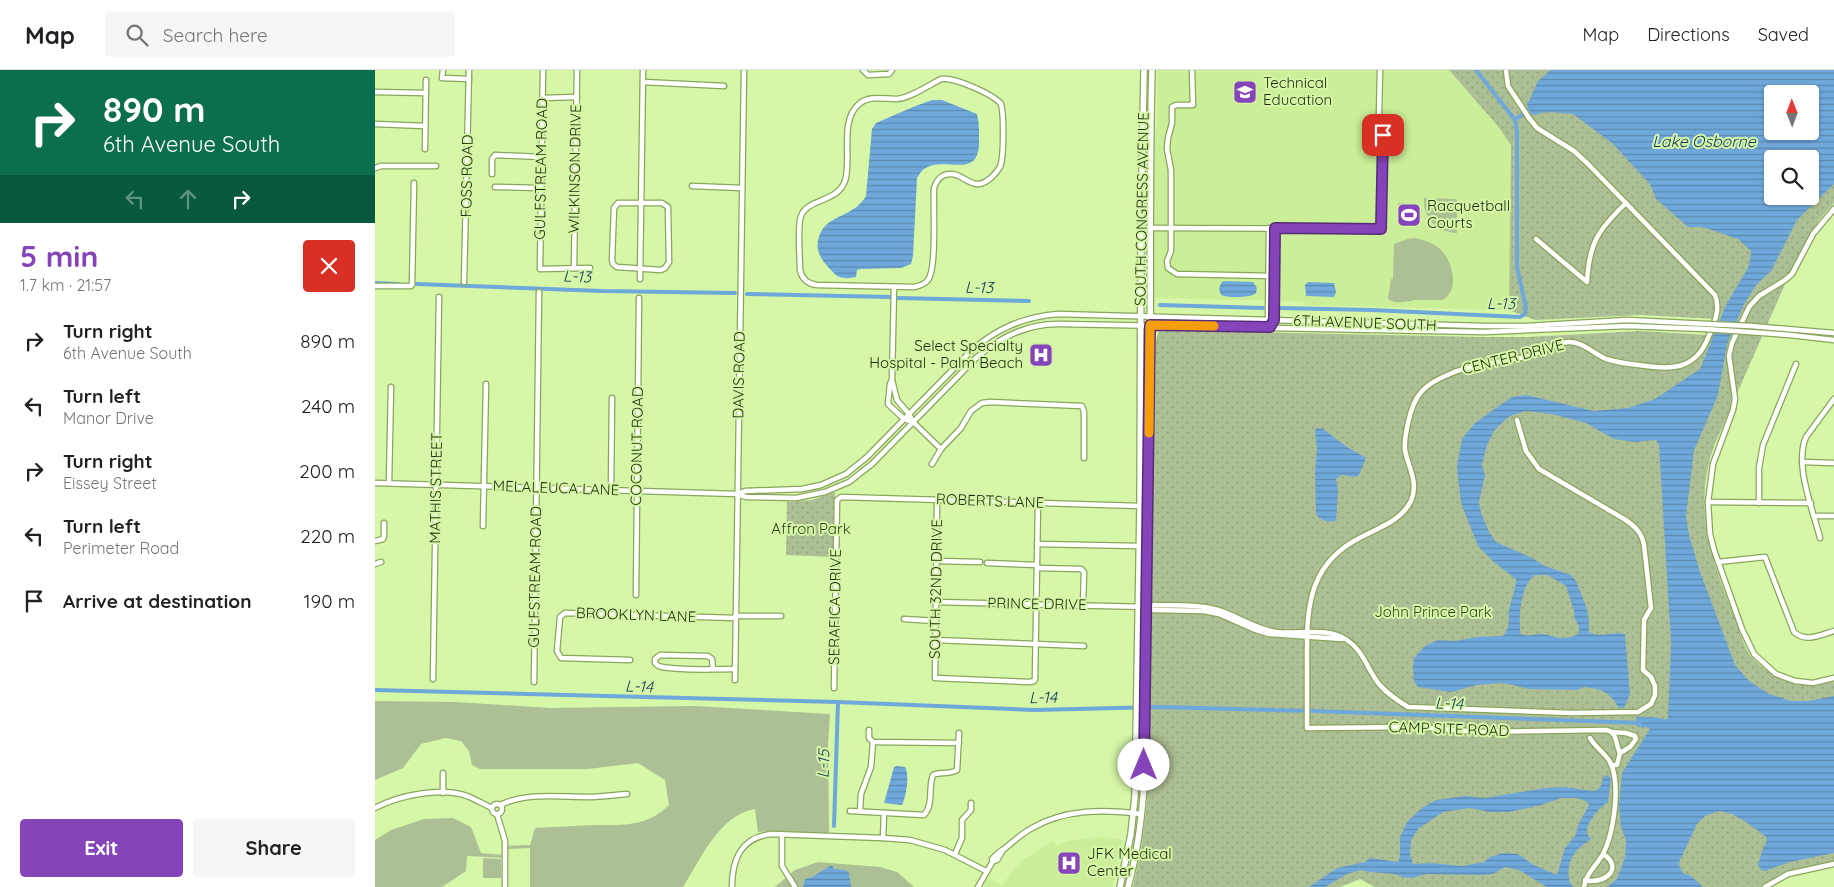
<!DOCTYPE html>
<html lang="en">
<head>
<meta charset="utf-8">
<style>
  body { margin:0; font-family:Quicksand,sans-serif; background:#f6f6f6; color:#202124; height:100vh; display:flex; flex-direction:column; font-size:19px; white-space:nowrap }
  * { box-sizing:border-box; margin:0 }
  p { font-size:16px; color:#757577 }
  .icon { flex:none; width:28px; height:28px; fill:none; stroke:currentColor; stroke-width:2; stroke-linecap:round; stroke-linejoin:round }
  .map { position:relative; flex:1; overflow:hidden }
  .sheet { display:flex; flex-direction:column; background:#fff; width:375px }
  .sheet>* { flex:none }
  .guide { background:#0b6e4f; color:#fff; overflow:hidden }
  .needle { width:32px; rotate:359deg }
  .tools { position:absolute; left:1389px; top:15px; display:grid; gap:10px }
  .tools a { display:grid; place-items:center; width:55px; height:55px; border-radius:5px; background:#fff; box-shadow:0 1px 4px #0004; font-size:25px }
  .pin { position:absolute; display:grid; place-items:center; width:42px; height:42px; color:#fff; margin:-21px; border-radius:10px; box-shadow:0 2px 8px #0006 }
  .me { position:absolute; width:55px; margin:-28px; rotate:0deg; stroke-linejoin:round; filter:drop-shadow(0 0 4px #0008) }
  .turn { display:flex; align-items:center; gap:18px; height:105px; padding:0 20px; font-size:22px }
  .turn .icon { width:65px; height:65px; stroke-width:2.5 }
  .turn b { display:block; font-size:35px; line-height:42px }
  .lanes { display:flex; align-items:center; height:48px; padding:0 20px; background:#0003; justify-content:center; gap:25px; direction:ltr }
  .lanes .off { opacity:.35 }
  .round { display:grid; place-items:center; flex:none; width:52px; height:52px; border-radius:5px; background:#f6f6f6 }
  .headline { display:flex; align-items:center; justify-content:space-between; height:85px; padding:0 20px }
  h1 { font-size:30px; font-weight:800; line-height:38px; color:#8544b9 }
  .action { display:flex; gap:10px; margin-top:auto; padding:10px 20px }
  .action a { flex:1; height:58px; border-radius:5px; background:#8544b9; color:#fff; font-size:20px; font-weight:800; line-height:58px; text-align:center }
  .action a+a { background:#f6f6f6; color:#202124 }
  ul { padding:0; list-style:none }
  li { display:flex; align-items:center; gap:15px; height:65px; padding:0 20px }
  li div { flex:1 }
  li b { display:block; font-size:19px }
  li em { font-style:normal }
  header { display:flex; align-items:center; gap:30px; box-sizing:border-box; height:70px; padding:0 25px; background:#fff; border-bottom:1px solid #e0e0e0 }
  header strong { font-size:24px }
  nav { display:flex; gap:28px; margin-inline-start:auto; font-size:18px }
  .search { width:350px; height:45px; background:#f6f6f6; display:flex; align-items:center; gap:12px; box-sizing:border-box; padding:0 18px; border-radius:5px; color:#757577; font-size:19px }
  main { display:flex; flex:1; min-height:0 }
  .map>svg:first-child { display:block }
  .built { fill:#cbee98 }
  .grass { fill:#adbf94 }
  .park { fill:url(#park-dots); fill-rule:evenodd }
  .water { fill:url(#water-rules); fill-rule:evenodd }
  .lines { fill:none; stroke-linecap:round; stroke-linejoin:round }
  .canal { stroke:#6fa8da; stroke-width:4 }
  .minor-casing { stroke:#89a65b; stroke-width:7 }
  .major-casing { stroke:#89a65b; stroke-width:8 }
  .minor { stroke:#fff; stroke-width:4.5 }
  .major { stroke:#fff; stroke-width:5.5 }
  .minor-bridge-casing { stroke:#89a65b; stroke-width:7; stroke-linecap:butt }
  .minor-bridge { stroke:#fff; stroke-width:4.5 }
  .route-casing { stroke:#562c78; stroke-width:12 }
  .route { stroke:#8544b9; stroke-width:9 }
  .slow { stroke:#f59e0b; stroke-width:9 }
  .labels { text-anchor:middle; stroke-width:4; stroke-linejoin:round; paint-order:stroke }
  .poi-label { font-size:15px; fill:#1e2a0a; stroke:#d6f6a8; text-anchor:start }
  .street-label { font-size:15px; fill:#1e2a0a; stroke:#d6f6a8 }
  .park-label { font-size:15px; fill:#314211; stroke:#d6f6a8 }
  .water-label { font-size:16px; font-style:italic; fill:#0f395b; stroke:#d6f6a8 }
</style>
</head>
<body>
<header>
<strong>Map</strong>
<div class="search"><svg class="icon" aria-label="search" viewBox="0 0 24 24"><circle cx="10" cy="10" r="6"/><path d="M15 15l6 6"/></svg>Search here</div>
<nav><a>Map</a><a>Directions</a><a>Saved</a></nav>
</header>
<main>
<section class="sheet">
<div class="guide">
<div class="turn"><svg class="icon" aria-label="right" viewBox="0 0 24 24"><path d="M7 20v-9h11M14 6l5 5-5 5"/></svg><div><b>890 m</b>6th Avenue South</div></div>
<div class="lanes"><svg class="icon off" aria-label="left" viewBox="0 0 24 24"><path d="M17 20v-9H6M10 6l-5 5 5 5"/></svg><svg class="icon off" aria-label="ahead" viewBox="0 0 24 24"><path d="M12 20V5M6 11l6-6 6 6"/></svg><svg class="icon" aria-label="right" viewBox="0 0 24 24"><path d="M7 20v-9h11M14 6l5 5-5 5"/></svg></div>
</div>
<div class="headline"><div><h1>5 min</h1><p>1.7 km · 21:57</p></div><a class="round" style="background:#d93025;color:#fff"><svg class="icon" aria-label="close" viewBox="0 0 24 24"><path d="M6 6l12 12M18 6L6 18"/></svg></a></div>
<ul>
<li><svg class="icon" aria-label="right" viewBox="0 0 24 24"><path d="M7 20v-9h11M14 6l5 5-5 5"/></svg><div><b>Turn right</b><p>6th Avenue South</p></div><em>890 m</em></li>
<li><svg class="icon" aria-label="left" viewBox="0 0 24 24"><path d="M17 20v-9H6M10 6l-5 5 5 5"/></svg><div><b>Turn left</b><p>Manor Drive</p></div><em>240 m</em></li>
<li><svg class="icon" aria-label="right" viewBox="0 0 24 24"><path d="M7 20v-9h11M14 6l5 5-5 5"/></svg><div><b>Turn right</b><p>Eissey Street</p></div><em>200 m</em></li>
<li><svg class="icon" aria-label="left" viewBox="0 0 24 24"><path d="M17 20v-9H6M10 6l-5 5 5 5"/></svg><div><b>Turn left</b><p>Perimeter Road</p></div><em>220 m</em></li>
<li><svg class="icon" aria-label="arrive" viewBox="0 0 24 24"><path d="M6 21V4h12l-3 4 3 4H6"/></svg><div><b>Arrive at destination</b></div><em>190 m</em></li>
</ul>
<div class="action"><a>Exit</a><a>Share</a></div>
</section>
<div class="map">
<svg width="1459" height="817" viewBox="0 0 1459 817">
  <defs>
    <pattern id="park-dots" width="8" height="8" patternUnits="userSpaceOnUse" patternTransform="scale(1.25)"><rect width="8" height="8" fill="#adbf94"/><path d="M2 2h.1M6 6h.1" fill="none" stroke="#94a47e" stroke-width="1.8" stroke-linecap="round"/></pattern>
    <pattern id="water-rules" width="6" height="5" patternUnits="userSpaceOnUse" patternTransform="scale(1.25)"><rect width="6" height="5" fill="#6fa8da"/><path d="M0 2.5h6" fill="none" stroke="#5b89af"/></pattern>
  </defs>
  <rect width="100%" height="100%" fill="#d6f6a8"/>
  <!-- built -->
  <g class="built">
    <path d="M782 0H1074L1122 55 1136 75 1134 240 928 235V231L777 228 780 62 782 54Z"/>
    <path d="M726 767 748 770 738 817H608L613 808 627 816 635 804 649 789 679 771 681 775 697 770Z"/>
  </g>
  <!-- grass -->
  <g class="grass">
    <path d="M1049 128 1080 129 1082 130V163C1062 162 1048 149 1049 128Z"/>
    <path d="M1023 133 1038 134V139H1045V152H1023Z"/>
    <path d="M1039 168C1050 170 1060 173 1067 181 1078 193 1085 222 1067 230H1038L1037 231C1028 231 1021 235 1013 229L1016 209H1018L1019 174 1033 169Z"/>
    <path d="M0 631 81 632 175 638 320 636 455 644 453 675 454 763 401 761 383 762 380 739C344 745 326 789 308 817H155V778L133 779 132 788 92 786 91 801 67 817H0V770L16 760 49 749 78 748 96 757 106 783 128 785 129 776 155 775 160 758C180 757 200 756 220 755 248 755 272 757 294 735L290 710 263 693 213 699H105L97 695 94 681 86 671 70 668 46 674 28 698 0 710Z"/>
    <path d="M108 788 126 789V808H108Z"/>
    <path d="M443 792 505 797 522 802 539 817H400L420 800Z"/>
  </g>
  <!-- park -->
  <g class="park">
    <path d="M1074 0H1459V133L1444 150 1417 198 1339 376C1318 436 1335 485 1357 541 1363 555 1367 571 1374 584 1377 588 1381 591 1385 595 1405 613 1433 619 1459 611V793L1405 806 1387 817H1000L985 809 965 817H758L766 781 772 733 779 318C783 301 776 274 785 260L1104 267H1153L1264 261 1334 265 1341 249 1266 245 1160 250 1134 240 1136 75 1122 55ZM1398 24H1435V61H1398ZM1398 89H1435V126H1398Z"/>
    <path d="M460 422 459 487 411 485 412 432 437 430Z"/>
  </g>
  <!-- water -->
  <g class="water">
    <path d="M1176 0H1459V114L1422 150 1396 201 1381 215 1368 236 1352 274 1343 325 1319 380 1311 446 1314 465 1325 502 1360 595 1374 611 1394 624 1416 631H1434L1459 626V783L1415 792 1390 801 1386 800 1383 795 1387 781 1392 770 1390 766 1371 752 1357 744 1344 741 1330 746 1322 754 1305 790 1304 795 1308 803 1316 806 1328 817H1232L1242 809 1250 787 1251 770 1246 757 1244 735 1247 703 1275 659 1271 657H1262L1261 646C1267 648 1270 647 1275 647 1282 647 1286 650 1293 649L1296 572 1284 375 1281 370 1260 372 1239 369 1211 353 1177 344 1151 341 1135 346 1120 359 1112 375 1107 395 1110 405 1104 432 1106 443 1114 462 1121 472 1157 488 1170 496 1196 505 1201 511 1212 539 1214 550V562C1226 569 1239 560 1250 564L1255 624 1249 638H1244C1233 620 1226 619 1207 617L1204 620 1154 619 1138 615 1125 613 1102 615 1076 622 1043 617 1039 611 1038 599 1039 588 1050 576 1063 570 1080 571 1102 567 1128 566C1137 556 1132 547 1135 536 1137 527 1141 518 1141 509L1120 493 1103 476 1086 433 1082 397 1087 369 1099 354 1118 340 1137 327 1151 325 1219 341 1253 338 1280 329 1325 299 1351 235 1374 196 1376 181 1363 169 1328 157H1313L1281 129 1275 114 1237 73 1198 44 1173 42 1157 45 1152 35 1163 11ZM1398 24H1435V61H1398ZM1398 89H1435V126H1398ZM1160 505H1173L1191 516 1199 541V547L1204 556V563C1200 567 1192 568 1186 568 1179 568 1170 563 1163 564 1159 565 1148 567 1145 563 1145 562 1145 556 1145 555 1144 541 1147 513 1160 505Z"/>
    <path d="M557 30H567L602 44C604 52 604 60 604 68 606 113 570 84 549 99 546 101 544 105 542 108L538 186 536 194 526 198 485 199 482 200 481 207C476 208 470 209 465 207 461 206 459 203 456 200 445 189 438 178 446 162 454 145 480 146 491 126L497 59 501 53 538 37Z"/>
    <path d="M849 211 878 212 882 218C881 220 882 221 881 223 877 228 852 228 846 225L844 219 846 213Z"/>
    <path d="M933 212 959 213 961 222 959 227 931 226 930 215Z"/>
    <path d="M942 358 948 359 972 377 991 388 984 405 981 407 966 405 961 409 963 420 961 451C953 452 944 451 941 443L940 401 942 378 940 361Z"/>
    <path d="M522 696 530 697C535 706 531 726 527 735L509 733 519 697Z"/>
    <path d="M1232 705 1236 709 1233 732C1224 737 1210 754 1212 764L1216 769C1198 781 1190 792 1195 813L1199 817H1172L1144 800 1130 797 1118 804 1106 805 1052 804 1036 808 1028 807 1019 804 995 802 986 800 972 804 950 817H934L962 798 990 792 995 788 1023 792 1025 787V767L1032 752 1047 738 1061 730 1090 726 1110 728 1171 718 1188 717 1219 721C1227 719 1226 713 1229 706ZM1186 728H1202L1213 732 1214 735 1204 753 1200 766 1190 778 1182 805 1159 795 1143 784 1128 783 1115 787 1109 792 1087 796 1056 793 1038 794 1035 784 1036 770 1043 759 1068 742 1095 738 1115 742H1134L1166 735Z"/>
    <path d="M455 796H458L459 799 471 800 474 803 476 817H428L430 809 437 807Z"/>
  </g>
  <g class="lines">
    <!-- canal -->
    <g class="canal">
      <path d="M1140 50 1154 39"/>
      <path d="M0 213 23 214"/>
      <path d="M42 214 227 221 360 223"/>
      <path d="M372 224 515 227"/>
      <path d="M523 228 654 231"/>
      <path d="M785 235 888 238"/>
      <path d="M905 238 997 240 1145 247 1150 244 1151 238 1142 197V60L1140 50 1101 0"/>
      <path d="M0 620 463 632 659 640 784 637 938 641 1265 653"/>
      <path d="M459 756 463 632"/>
    </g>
    <!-- minor casing -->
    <g class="minor-casing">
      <g id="minor">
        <path d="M68 0 67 8 94 9"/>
        <path d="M168 0 165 199 215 198"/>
        <path d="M488 0 493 5 514 4 517 0"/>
        <path d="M817 0 818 35H801L797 37V53L793 68 792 79 796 100V181L792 191 793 198 802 204 899 206"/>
        <path d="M1131 0 1133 16 1154 48 1162 58 1199 81 1213 94 1340 225C1346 240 1339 253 1333 268 1320 301 1294 300 1264 295 1253 294 1241 292 1231 289 1219 284 1207 271 1193 272 1179 273 1167 282 1154 286 1129 292 1101 293 1077 303 1049 314 1039 324 1033 353 1031 362 1029 371 1030 380 1033 397 1044 412 1036 431 1025 453 999 459 979 471 929 500 932 547 932 598 932 618 932 638 932 658L1042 657 1105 662 1231 660C1243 662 1240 674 1245 683"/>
        <path d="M566 9C579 7 618 24 626 34 629 44 629 88 625 97 621 104 612 113 604 114 593 115 586 103 575 104 566 104 561 111 559 118 558 136 562 198 553 210 550 214 544 216 539 217L442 215C433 214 427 209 425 200 425 188 422 156 426 146 433 128 462 133 470 111 477 90 464 50 484 34 494 25 508 29 521 29 534 29 554 15 566 9Z"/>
        <path d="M268 12 349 16"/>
        <path d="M0 22 51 23"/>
        <path d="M167 28 202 27"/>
        <path d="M0 54 50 56"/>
        <path d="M50 79 51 10"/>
        <path d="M0 98 6 96H61"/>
        <path d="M117 104V89L120 85 167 87"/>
        <path d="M317 116 367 118"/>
        <path d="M120 117 166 118"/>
        <path d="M243 133H287L293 137 294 192 290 198 286 200 242 197 238 194 237 190 239 138Z"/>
        <path d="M1459 139 1438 164 1417 204 1410 210 1384 226 1374 237 1357 273 1354 286 1360 329 1358 340 1338 394 1333 432 1335 464 1339 480 1367 559 1379 584 1401 604 1420 611 1438 613 1459 608"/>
        <path d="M774 158 1006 159 1009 65 1004 45 1005 0"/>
        <path d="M1161 169 1212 212C1214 173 1223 160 1251 133"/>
        <path d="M199 198 202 0"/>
        <path d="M265 209 268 0"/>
        <path d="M89 212 94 0"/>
        <path d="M0 216H36L37 215 39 113"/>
        <path d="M519 217 517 310 522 330 534 344 538 352 566 379"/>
        <path d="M898 251 899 158"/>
        <path d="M893 252 894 158"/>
        <path d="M1376 256 1459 263"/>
        <path d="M1374 262 1415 265 1459 270"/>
        <path d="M517 310 515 314 513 334 529 349 538 352"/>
        <path d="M1427 392 1459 393"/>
        <path d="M557 394 566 379 586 358 596 341 607 333 615 332 707 336 709 342V388"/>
        <path d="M0 413 362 424 370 421 427 419 446 415 471 404 492 387 596 281C622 258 649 247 683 244L1109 256H1152L1252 250 1333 254"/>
        <path d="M14 413 16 317"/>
        <path d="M236 420 237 328"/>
        <path d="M362 424 371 427 421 428 450 422 474 412 497 394 601 288C625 267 654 253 686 254L1110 262 1252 256 1330 259"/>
        <path d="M562 430 560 608 655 612 659 611 660 609 663 433"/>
        <path d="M1333 432 1436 433"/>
        <path d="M1384 433V398L1388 375 1421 294"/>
        <path d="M1440 446H1459"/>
        <path d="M108 456 111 314"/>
        <path d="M1445 468C1438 440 1419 395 1431 367L1459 329"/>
        <path d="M0 471 8 469 9 466V453"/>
        <path d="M662 474 764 476"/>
        <path d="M562 491 605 492"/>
        <path d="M1343 492 1390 487 1419 562C1431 573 1445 565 1459 561"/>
        <path d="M612 493 662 495"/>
        <path d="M0 494 6 492"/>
        <path d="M662 498 706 499 709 502 708 536"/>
        <path d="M261 525 264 228"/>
        <path d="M561 532 774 537 778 535C800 536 823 534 843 540 863 546 880 559 901 562 923 565 952 556 972 570 987 580 991 595 1001 610 1008 621 1022 630 1033 637L1197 643 1263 642 1276 634 1280 625V616L1276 607 1268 600 1269 550 1276 538 1269 475C1267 463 1260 456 1249 449L1164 399 1151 381 1142 350"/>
        <path d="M774 537 778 540 829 541 844 544 878 559 894 564 967 569"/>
        <path d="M360 546H406"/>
        <path d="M529 549 561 551"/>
        <path d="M560 570 709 576"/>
        <path d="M255 590 186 588 182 581 185 547 190 543 360 548"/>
        <path d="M338 599 337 589 333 586 285 585 280 589V593C283 596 282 596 287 597 309 601 337 599 360 599"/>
        <path d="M58 609 64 227"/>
        <path d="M360 610 369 0"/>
        <path d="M159 612 164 222"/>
        <path d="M459 618 462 430 466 427 765 436"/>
        <path d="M494 660V668L498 672 584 673"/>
        <path d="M1236 695H1242L1245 683 1255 677 1261 669 1260 666 1251 663 1237 662"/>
        <path d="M68 723V703"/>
        <circle cx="122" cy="739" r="5"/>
        <path d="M125 735C152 722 184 727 213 727 226 727 239 725 252 724"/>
        <path d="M0 738C25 725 65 717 92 726 100 729 108 734 117 738"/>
        <path d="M475 741 549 745C559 734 553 717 558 705 565 701 575 705 582 700L584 663"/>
        <path d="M485 741 486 724 496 697 498 672"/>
        <path d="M122 744 130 771V817"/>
        <path d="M407 764V796L420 817"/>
        <path d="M508 768 509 743"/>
        <path d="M580 784 587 768V750L596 740V733"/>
        <path d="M618 791 622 790 628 780"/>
        <path d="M1210 810C1229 815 1250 798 1228 784"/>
        <path d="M357 817C357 789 366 767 397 764L508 768 535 770 570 780 611 801"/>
        <path d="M603 817 618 791 617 789C621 785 624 782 629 779 638 772 646 764 657 758 690 739 729 739 766 744"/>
        <path d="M1209 817C1211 803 1222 795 1228 784 1239 763 1246 713 1235 692 1230 683 1220 677 1215 668"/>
        <path d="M1390 817 1413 804 1459 794"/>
      </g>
    </g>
    <!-- major casing -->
    <g class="major-casing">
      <g id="major">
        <path d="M745 817 756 764 760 726 765 436 766 158 769 0"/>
        <path d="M753 817C778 726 769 628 770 535 771 461 774 387 775 313 776 208 774 104 777 0"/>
      </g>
    </g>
    <!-- minor -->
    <use href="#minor" class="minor"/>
    <!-- major -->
    <use href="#major" class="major"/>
    <!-- minor-bridge casing -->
    <g class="minor-bridge-casing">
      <g id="minor-bridge">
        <path d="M1333 254 1376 256"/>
        <path d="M1330 259 1374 262"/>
      </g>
    </g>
    <!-- minor-bridge -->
    <use href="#minor-bridge" class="minor-bridge"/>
  </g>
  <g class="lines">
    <!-- route casing -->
    <g class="route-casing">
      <path id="route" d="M769 695 775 255 895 257 899 250 900 158 1006 159 1008 65"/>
    </g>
    <!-- route -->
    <use href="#route" class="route"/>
    <!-- slow -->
    <path class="slow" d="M774 363 775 255 839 256"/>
  </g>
  <!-- icons -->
  <defs>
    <g id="university-square" transform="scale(1.25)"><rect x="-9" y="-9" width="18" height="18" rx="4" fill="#8544b9" stroke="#d6f6a8"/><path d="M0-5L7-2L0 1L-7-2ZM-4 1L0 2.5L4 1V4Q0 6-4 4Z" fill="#fff"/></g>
    <g id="stadium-square" transform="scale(1.25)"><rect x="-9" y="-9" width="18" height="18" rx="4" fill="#8544b9" stroke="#d6f6a8"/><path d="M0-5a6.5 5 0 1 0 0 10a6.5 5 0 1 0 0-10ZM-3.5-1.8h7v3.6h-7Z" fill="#fff"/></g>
    <g id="hospital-square" transform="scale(1.25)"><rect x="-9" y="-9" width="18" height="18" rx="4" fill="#8544b9" stroke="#d6f6a8"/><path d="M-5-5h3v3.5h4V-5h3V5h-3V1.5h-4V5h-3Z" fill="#fff"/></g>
  </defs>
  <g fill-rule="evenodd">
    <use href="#university-square" x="870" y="22"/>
    <use href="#stadium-square" x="1034" y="145"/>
    <use href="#hospital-square" x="666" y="285"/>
    <use href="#hospital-square" x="694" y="793"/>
  </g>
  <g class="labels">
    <!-- poi labels -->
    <g class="poi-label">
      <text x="888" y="18">Technical<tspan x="888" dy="17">Education</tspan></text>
      <text x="1052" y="141">Racquetball<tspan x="1052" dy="17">Courts</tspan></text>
      <text x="648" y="281" text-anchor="end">Select Specialty<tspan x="648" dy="17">Hospital - Palm Beach</tspan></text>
      <text x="712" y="789">JFK Medical<tspan x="712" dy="17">Center</tspan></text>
    </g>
    <!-- street labels -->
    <g class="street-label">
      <text transform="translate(166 99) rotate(-89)" y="5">GULFSTREAM ROAD</text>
      <text transform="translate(200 99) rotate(-89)" y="5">WILKINSON DRIVE</text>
      <text transform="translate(92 106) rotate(-89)" y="5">FOSS ROAD</text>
      <text transform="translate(767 139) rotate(-89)" y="5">SOUTH CONGRESS AVENUE</text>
      <text transform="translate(990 253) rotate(2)" y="5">6TH AVENUE SOUTH</text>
      <text transform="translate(1138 287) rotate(-14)" y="5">CENTER DRIVE</text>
      <text transform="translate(364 305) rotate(-89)" y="5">DAVIS ROAD</text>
      <text transform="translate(262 376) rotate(-89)" y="5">COCONUT ROAD</text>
      <text transform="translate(61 418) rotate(-89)" y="5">MATHIS STREET</text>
      <text transform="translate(181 418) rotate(2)" y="5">MELALEUCA LANE</text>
      <text transform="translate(615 431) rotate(2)" y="5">ROBERTS LANE</text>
      <text transform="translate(160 507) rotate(-89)" y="5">GULFSTREAM ROAD</text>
      <text transform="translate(561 519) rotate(-89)" y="5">SOUTH 32ND DRIVE</text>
      <text transform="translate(662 534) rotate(1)" y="5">PRINCE DRIVE</text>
      <text transform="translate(460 537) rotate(-89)" y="5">SERAFICA DRIVE</text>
      <text transform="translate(261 545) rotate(2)" y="5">BROOKLYN LANE</text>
      <text transform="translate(1074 659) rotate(2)" y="5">CAMP SITE ROAD</text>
    </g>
    <!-- park labels -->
    <g class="park-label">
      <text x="436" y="464">Affron Park</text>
      <text x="1058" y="547">John Prince Park</text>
    </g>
    <!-- water labels -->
    <g class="water-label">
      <text x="1329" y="77">Lake Osborne</text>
      <text transform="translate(202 206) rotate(2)" y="6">L-13</text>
      <text transform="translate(604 217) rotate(1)" y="6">L-13</text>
      <text x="1126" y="239">L-13</text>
      <text transform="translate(264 616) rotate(2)" y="6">L-14</text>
      <text transform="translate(668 627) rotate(-1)" y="6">L-14</text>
      <text transform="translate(1074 633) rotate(2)" y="6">L-14</text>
      <text transform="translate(448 694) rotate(-88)" y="6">L-15</text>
    </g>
  </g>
</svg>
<div class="tools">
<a><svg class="needle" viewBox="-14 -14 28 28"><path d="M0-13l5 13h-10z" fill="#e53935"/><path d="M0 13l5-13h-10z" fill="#757577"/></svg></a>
<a><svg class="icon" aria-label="search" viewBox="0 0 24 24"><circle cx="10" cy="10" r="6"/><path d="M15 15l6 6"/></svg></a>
</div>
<div class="pin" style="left:1008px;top:65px;background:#d93025"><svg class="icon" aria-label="arrive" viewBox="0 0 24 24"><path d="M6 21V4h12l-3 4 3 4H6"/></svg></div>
<svg class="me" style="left:769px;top:695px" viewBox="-20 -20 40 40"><circle r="19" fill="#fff"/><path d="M0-13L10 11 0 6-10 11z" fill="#8544b9"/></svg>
</div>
</main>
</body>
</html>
